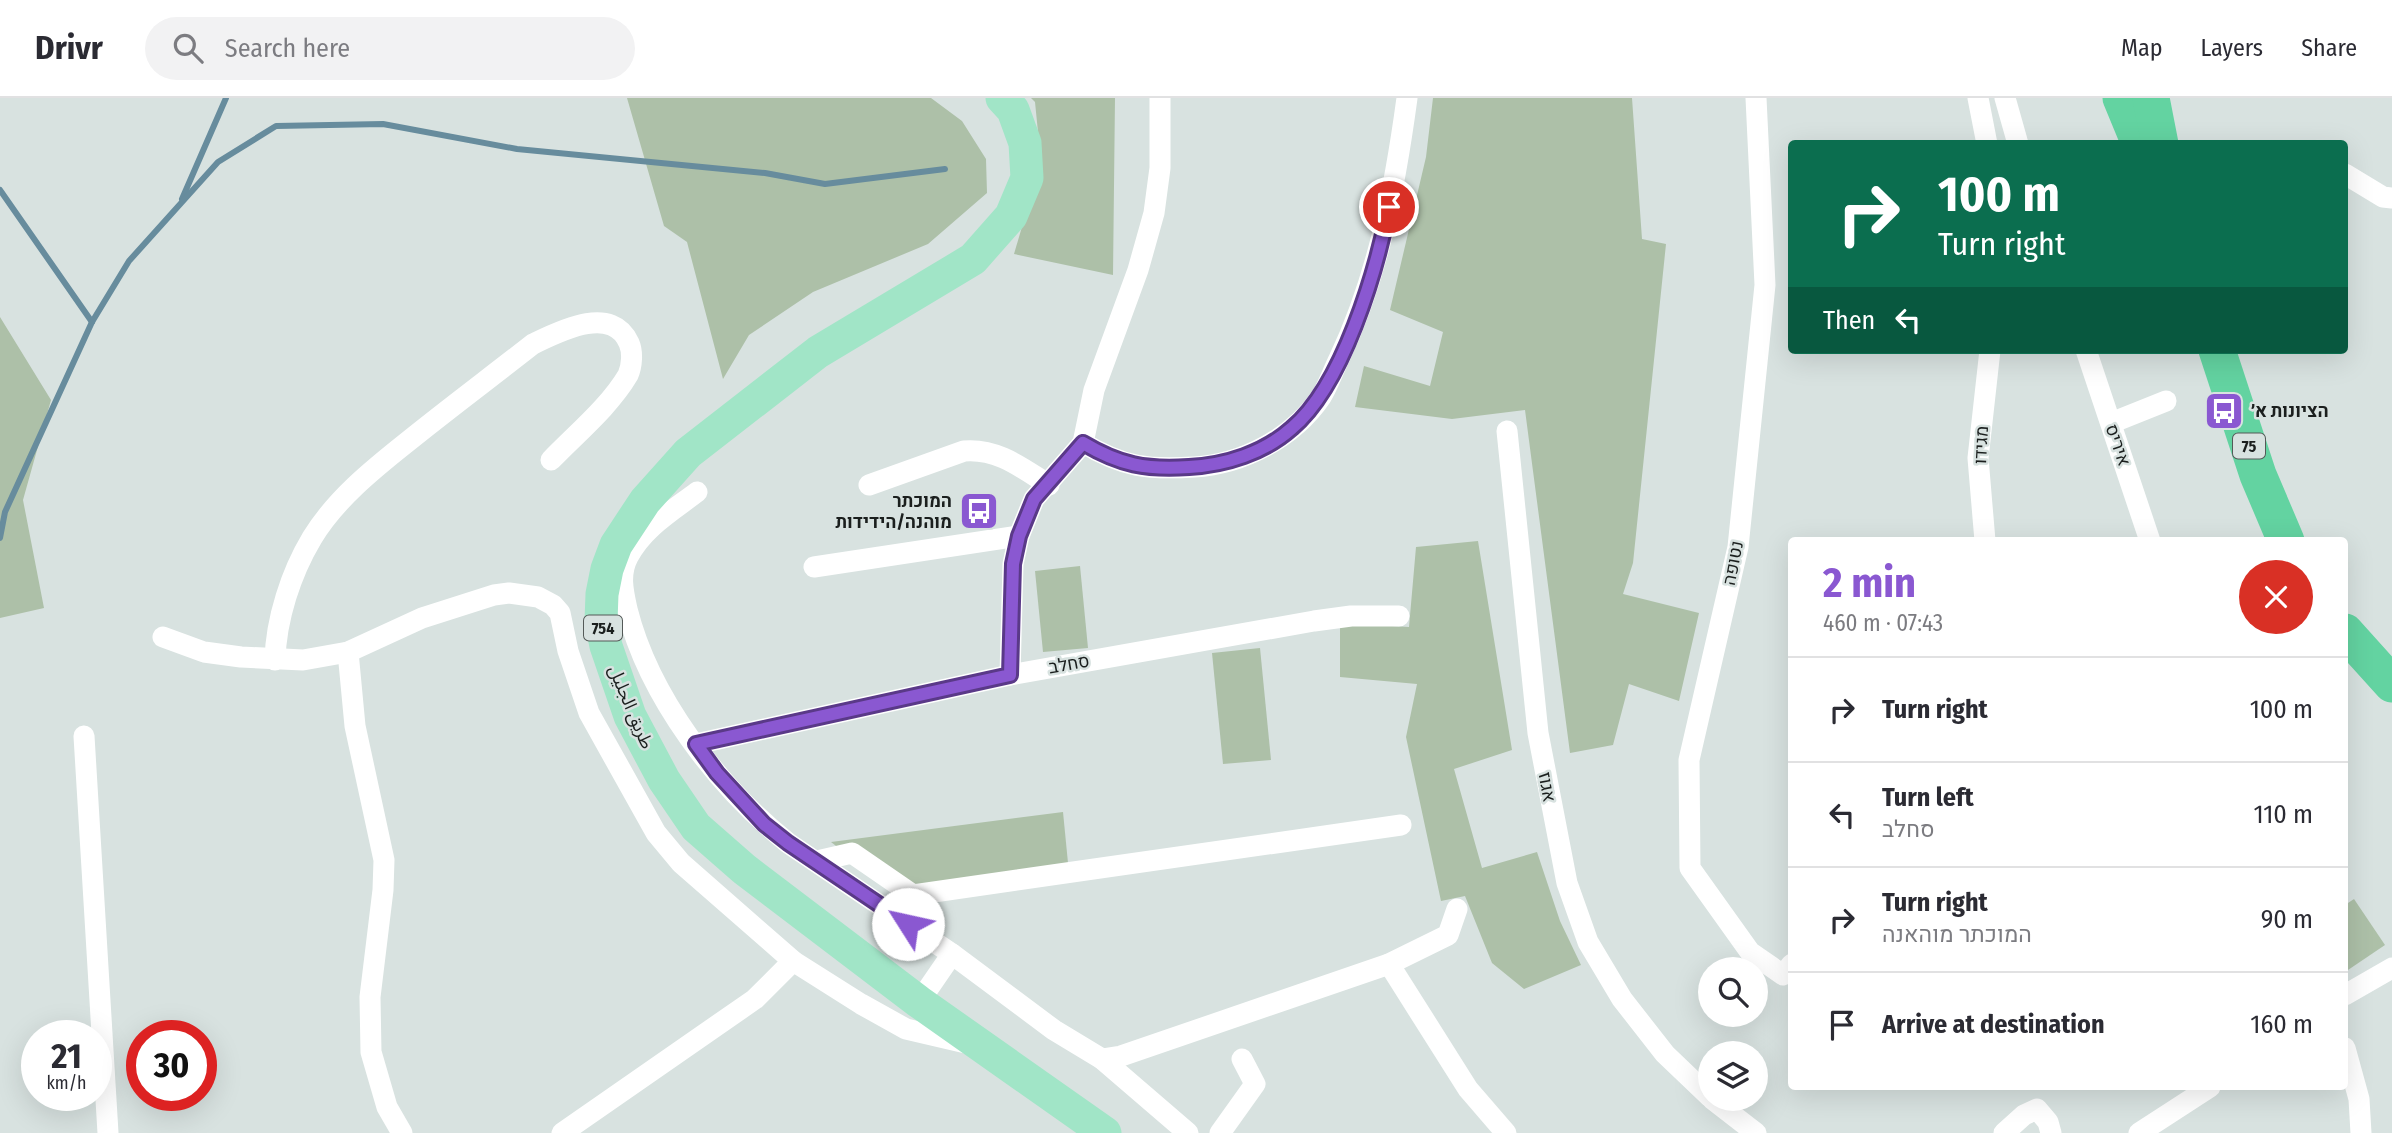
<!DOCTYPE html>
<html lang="en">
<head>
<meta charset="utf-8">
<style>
  body { margin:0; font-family:"Fira Sans Condensed","Noto Sans Arabic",Heebo,sans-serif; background:#f2f2f3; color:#2b2b33; height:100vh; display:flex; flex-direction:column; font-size:26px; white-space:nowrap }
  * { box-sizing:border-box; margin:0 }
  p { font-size:23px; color:#7c7c81 }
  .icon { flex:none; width:38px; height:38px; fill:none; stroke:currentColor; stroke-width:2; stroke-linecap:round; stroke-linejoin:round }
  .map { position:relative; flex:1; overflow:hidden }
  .panel { position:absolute; left:1788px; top:439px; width:560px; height:553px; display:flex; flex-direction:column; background:#fff; border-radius:7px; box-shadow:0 7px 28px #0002 }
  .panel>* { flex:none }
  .hud { position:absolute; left:1788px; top:42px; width:560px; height:214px; border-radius:7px; box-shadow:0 7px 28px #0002; background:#0b6e4f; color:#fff; overflow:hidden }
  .fabs { position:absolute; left:1698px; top:859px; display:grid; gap:14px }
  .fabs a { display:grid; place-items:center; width:70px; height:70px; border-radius:50%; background:#fff; box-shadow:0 7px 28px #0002; font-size:35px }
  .speed { position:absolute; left:21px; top:922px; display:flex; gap:14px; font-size:35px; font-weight:700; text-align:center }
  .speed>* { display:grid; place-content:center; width:91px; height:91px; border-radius:50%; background:#fff; box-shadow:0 7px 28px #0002; line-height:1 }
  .speed small { font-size:18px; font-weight:400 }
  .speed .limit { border:10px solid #d22; background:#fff; color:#111 }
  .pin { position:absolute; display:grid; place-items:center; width:60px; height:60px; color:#fff; margin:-30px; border:4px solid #fff; border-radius:50%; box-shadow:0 2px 7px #0007 }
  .me { position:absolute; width:77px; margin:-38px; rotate:305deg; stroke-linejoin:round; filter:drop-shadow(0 0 5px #0008) }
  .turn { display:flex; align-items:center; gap:24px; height:147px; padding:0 35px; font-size:32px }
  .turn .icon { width:91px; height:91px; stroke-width:2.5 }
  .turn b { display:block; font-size:49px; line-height:60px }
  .then { display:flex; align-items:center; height:66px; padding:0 35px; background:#0003; gap:14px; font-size:26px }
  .round { display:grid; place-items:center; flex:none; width:74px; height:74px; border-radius:37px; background:#f2f2f3 }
  .summary { display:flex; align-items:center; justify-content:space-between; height:119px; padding:0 35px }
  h1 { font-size:42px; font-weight:700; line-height:52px; color:#8a58d1 }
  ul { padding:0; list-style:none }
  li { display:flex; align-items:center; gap:21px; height:105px; padding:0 35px; border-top:2px solid #e1e1e2 }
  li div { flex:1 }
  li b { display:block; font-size:26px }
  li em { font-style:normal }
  header { display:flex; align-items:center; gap:42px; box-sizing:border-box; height:98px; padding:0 35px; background:#fff; border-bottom:2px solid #e1e1e2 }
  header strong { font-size:33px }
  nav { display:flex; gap:38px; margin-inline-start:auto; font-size:24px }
  .search { width:490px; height:63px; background:#f2f2f3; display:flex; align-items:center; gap:18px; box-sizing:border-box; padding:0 24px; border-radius:38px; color:#7c7c81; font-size:26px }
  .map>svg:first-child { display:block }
  .green { fill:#adc0a8 }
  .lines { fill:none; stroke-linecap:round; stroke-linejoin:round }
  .stream { stroke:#678c9d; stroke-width:6 }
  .street { stroke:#fff; stroke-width:21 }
  .primary { stroke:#a1e5c7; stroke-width:33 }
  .highway { stroke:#63d3a1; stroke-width:37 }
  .route-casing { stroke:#5a3988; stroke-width:18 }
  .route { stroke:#8a58d1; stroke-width:12 }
  .labels { text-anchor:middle; stroke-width:5; stroke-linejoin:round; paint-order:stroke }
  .shield { fill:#d8e2e0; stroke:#545a58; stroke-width:2 }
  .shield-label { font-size:16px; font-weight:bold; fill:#1b1f1e }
  .poi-label { font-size:18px; font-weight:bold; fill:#1b1f1e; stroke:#d8e2e0; text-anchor:start }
  .street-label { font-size:18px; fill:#1b1f1e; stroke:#d8e2e0 }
</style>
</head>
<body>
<header>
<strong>Drivr</strong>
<div class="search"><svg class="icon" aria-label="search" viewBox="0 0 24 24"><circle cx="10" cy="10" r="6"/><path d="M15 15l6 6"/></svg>Search here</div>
<nav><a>Map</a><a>Layers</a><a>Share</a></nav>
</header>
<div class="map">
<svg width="2392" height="1035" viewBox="0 0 2392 1035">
  <rect width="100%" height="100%" fill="#d8e2e0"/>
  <!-- green -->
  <g class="green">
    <path d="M627 0H931L962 23 986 61 987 95 928 146 813 194 749 237 723 281 687 144 664 128Z"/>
    <path d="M1031 0H1115L1113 177 1014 156 1041 64 1035 4Z"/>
    <path d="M1433 0H1632L1642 141 1666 146 1633 465 1623 496 1699 515 1679 603 1629 586 1613 647 1570 655 1525 312 1452 321 1355 309 1364 268 1430 288 1443 234 1390 212 1426 59Z"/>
    <path d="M0 219 51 302 23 402 44 510 0 520Z"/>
    <path d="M1478 443 1512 652 1454 671 1482 770 1537 754 1560 823 1581 867 1524 891 1492 865 1465 798 1441 803 1406 639 1417 586 1340 579V525L1409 529 1416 449Z"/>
    <path d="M1080 468 1088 550 1043 554 1035 473Z"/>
    <path d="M1260 550 1271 662 1223 666 1212 555Z"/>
    <path d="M1063 714 1068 765 895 794 831 744Z"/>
    <path d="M2354 801 2385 847 2345 874V807Z"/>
  </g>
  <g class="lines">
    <!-- stream -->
    <g class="stream">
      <path d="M0 92 92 224"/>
      <path d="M182 101 226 0"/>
      <path d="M0 440 5 414 92 224 129 163 218 64 276 28 383 26 517 51 765 75 825 86 945 71"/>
    </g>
    <!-- street -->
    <g class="street">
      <path d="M1160 0V70L1154 115 1138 172 1094 292 1083 345 1034 401 1019 438 1013 466 1010 577 1314 523 1351 518H1399"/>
      <path d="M1756 0 1765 187 1738 449 1689 662 1690 770 1750 854 1783 877 1792 866"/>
      <path d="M1978 0 1987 46"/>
      <path d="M2005 0 2018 46"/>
      <path d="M2345 76 2383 99 2392 100"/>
      <path d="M2086 252 2150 443"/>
      <path d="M2111 325 2166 303"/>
      <path d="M1507 333 1538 635 1567 785 1588 844 1622 901 1665 956 1710 999"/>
      <path d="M1083 345C1123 369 1148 372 1194 369 1243 366 1293 340 1321 299 1328 288 1333 273 1339 261 1378 179 1395 89 1407 0"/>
      <path d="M869 387 964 353C997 350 1022 370 1049 387"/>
      <path d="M697 394C672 413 643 430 628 459 619 476 623 493 627 511 649 599 718 689 788 745L952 856 919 904"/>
      <path d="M1985 443 1978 360 1990 252"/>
      <path d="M814 469 1019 438"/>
      <path d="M163 539 204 554 241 559 303 562 348 554 422 520 494 497 509 495 538 499 553 507 560 515 568 553 589 615 656 735 681 765 793 863 861 906 906 931 966 945"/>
      <path d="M348 554 355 628 384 762 383 792 370 899 371 954 387 1009 402 1035"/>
      <path d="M275 562C276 521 291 475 312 440 335 402 372 372 406 345 448 311 491 279 533 246 560 233 612 206 629 245 633 254 632 268 628 277 609 309 577 335 551 362"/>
      <path d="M84 638 108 1035"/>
      <path d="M696 646 1010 577"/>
      <path d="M817 763 852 755 913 797 1401 727"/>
      <path d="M952 856 1054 932 1102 961 1188 1035"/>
      <path d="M1389 866 1468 991 1506 1035"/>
      <path d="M2345 897 2392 870"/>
      <path d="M2345 950 2359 1001 2361 1035"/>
      <path d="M1102 961 1121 958 1389 866 1448 837 1457 811"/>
      <path d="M1712 1001 1756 1035"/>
      <path d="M562 1035 755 901 793 863"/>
      <path d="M1220 1035 1255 986 1242 961"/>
      <path d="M2004 1035 2024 1017 2037 1011 2048 1024 2051 1035"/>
      <path d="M2139 1035 2210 989"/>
    </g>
    <!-- primary -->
    <path class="primary" d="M1002 0 1013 12 1025 45 1027 80 1011 118 973 161 818 254 688 355 645 403 616 447 607 471 602 496 601 523 606 548 630 618 664 682 696 729 744 771 919 904 1105 1035"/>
    <!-- highway -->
    <g class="highway">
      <path d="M2121 0 2140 46"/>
      <path d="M2151 0 2160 46"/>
      <path d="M2217 252 2258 377 2286 443"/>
      <path d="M2345 534 2392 586"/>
    </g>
  </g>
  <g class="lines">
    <!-- route casing -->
    <g class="route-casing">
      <path id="route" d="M908 826 788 745 764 726 717 675 696 646 1010 577 1013 466 1019 438 1034 401 1083 345C1120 367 1146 372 1189 369 1226 367 1264 355 1292 330 1343 287 1376 174 1389 109"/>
    </g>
    <!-- route -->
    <use href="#route" class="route"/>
  </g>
  <!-- icons -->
  <defs>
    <g id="bus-square" transform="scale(2.0125)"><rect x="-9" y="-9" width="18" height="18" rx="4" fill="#8a58d1" stroke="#d8e2e0"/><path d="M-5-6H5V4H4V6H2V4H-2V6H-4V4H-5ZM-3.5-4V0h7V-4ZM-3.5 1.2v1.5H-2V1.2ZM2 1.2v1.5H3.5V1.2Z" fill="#fff"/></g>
  </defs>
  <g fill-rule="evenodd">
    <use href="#bus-square" x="2224" y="313"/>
    <use href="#bus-square" x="979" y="413"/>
  </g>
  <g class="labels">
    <!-- shield labels -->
    <g class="shield">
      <rect x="2233" y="335.5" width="32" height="25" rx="5"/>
      <rect x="584" y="517.5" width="38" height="25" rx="5"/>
    </g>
    <g class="shield-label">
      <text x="2249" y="354">75</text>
      <text x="603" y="536">754</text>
    </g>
    <!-- poi labels -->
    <g class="poi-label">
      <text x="2251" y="319">הציונות א׳</text>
      <text x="952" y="409" text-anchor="end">המוכתר<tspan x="952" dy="21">מוהנה/הידידות</tspan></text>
    </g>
    <!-- street labels -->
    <g class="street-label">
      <text transform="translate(1981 347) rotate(-87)" y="6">מגידו</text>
      <text transform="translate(2118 347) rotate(71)" y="6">איריס</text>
      <text transform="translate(1733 465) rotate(-79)" y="6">נטופה</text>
      <text transform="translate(1069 566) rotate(-10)" y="6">סחלב</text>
      <text transform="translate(631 609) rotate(67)" y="6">طريق الجليل</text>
      <text transform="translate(1547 689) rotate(80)" y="6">אגוז</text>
    </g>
  </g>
</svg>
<div class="fabs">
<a><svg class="icon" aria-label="search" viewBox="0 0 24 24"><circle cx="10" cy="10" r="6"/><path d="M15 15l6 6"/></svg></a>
<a><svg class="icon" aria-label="layers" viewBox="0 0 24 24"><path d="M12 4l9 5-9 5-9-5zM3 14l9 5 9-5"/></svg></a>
</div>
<div class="speed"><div>21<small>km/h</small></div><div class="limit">30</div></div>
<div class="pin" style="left:1389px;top:109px;background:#d93025"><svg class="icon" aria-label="arrive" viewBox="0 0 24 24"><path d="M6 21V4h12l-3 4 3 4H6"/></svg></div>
<svg class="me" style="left:908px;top:826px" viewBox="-20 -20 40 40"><circle r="19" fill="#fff"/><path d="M0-13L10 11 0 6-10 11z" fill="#8a58d1"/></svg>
<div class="hud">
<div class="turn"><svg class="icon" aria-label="right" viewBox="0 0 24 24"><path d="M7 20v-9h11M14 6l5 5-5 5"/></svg><div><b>100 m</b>Turn right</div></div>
<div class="then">Then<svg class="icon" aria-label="left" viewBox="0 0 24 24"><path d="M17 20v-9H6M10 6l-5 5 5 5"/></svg></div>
</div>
<section class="panel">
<div class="summary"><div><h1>2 min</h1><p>460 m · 07:43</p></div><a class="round" style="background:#d93025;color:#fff"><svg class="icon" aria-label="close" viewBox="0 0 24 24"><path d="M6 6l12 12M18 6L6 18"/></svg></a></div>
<ul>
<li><svg class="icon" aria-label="right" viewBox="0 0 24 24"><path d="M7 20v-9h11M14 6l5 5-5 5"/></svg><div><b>Turn right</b></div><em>100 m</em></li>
<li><svg class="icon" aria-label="left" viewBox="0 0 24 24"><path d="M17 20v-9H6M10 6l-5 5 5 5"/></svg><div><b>Turn left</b><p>סחלב</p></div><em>110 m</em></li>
<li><svg class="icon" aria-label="right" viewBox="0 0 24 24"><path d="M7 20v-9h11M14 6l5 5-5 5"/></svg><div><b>Turn right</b><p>המוכתר מוהאנה</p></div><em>90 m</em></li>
<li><svg class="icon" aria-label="arrive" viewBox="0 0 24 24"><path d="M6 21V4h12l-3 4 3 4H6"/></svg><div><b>Arrive at destination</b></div><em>160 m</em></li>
</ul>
</section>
</div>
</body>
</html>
